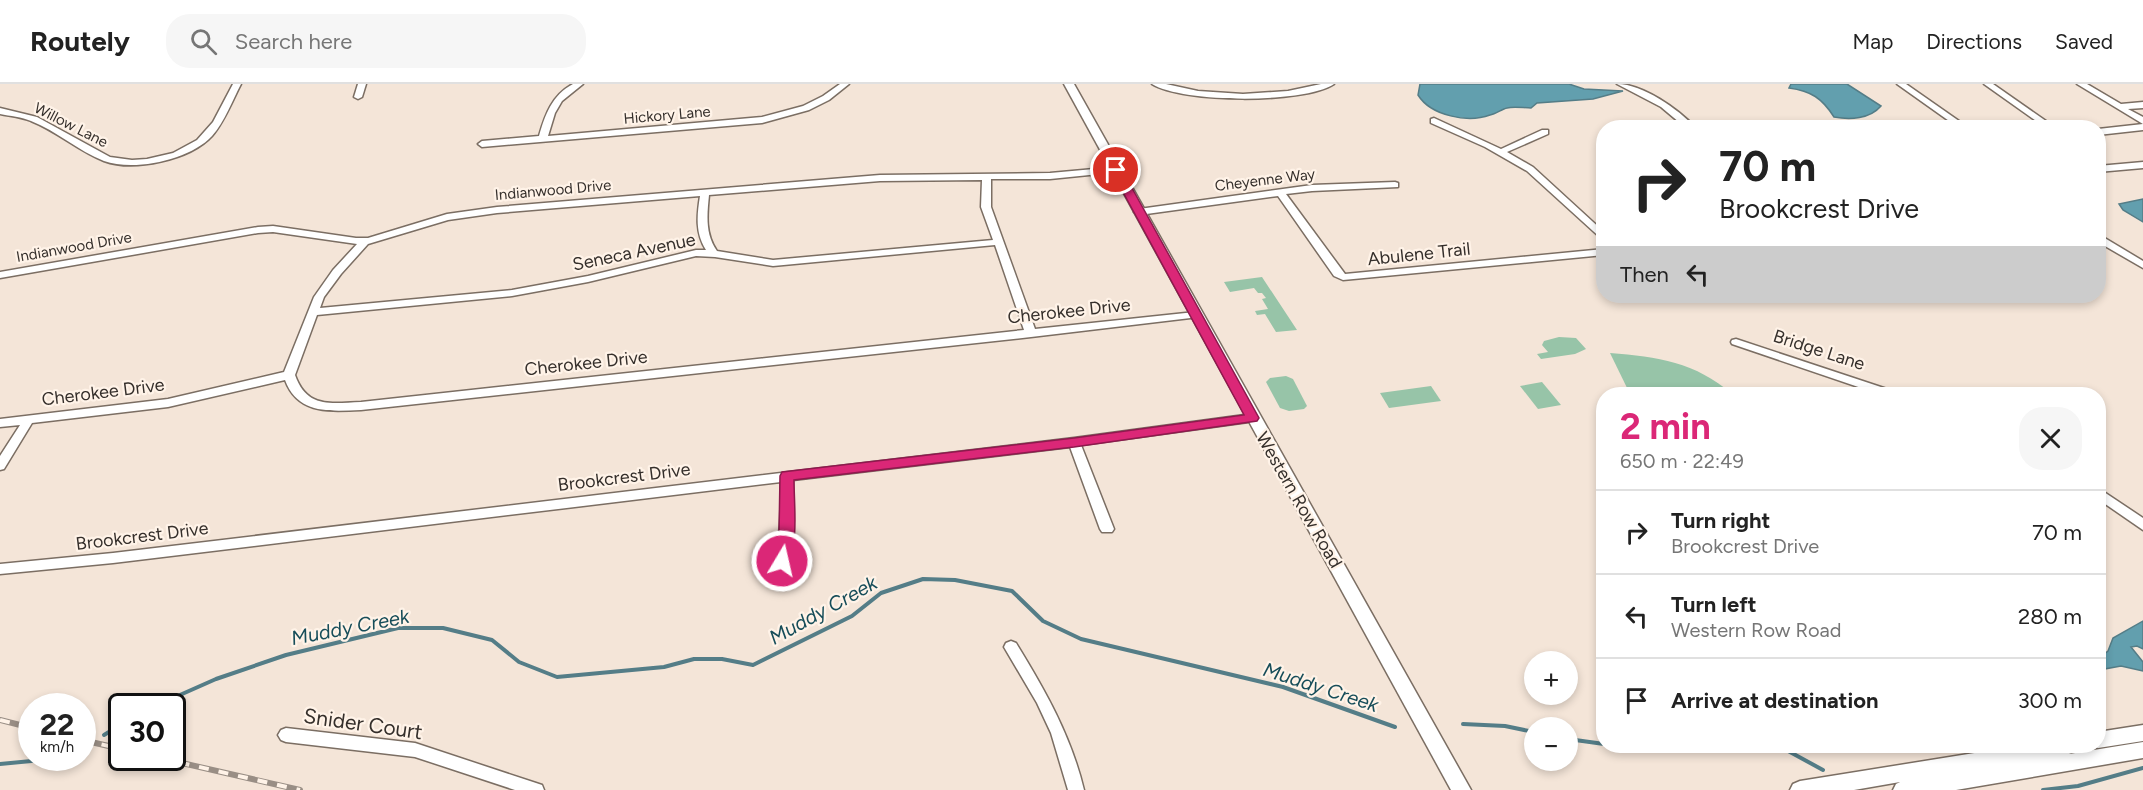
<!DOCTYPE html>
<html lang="en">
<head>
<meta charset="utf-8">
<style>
  body { margin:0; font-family:Figtree,sans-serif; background:#f6f6f6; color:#222; height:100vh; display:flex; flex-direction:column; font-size:22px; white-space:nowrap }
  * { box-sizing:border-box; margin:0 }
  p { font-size:20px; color:#767676 }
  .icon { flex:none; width:33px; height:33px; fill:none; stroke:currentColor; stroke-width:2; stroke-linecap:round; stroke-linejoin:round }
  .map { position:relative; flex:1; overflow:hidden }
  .drawer { position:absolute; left:1596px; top:303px; width:510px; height:366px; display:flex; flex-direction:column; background:#fff; border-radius:24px; box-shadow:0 3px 9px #0003 }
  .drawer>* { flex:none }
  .hud { position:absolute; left:1596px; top:36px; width:510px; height:183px; border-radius:24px; box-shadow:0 3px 9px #0003; background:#fff; color:#222; overflow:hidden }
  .fabs { position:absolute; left:1524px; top:567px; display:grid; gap:12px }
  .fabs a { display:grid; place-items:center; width:54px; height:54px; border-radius:50%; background:#fff; box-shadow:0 3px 9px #0003; font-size:30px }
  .speed { position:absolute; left:18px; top:609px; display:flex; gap:12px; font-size:30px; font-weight:700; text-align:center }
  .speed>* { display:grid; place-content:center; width:78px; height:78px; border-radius:50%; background:#fff; box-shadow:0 3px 9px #0003; line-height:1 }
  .speed small { font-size:15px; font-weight:400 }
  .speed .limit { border:3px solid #111; border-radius:9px; background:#fff; color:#111 }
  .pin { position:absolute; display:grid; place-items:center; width:51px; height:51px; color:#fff; margin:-26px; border:3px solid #fff; border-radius:50%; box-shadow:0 2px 6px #0007 }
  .me { position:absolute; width:66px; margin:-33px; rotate:9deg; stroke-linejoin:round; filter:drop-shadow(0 0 4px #0008) }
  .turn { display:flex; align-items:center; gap:21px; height:126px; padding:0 24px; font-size:27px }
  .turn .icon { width:78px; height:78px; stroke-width:2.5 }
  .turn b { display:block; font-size:42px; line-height:51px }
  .then { display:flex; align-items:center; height:57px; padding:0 24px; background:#0003; gap:12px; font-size:22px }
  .round { display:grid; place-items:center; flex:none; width:63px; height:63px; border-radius:24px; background:#f6f6f6 }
  .overview { display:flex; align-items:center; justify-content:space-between; height:102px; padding:0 24px }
  h1 { font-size:36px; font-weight:700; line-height:45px; color:#db2777 }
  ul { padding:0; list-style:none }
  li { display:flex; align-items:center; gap:18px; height:84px; padding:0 24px; border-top:2px solid #e0e0e0 }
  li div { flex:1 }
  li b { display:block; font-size:22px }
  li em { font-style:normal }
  header { display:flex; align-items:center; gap:36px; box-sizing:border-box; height:84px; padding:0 30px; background:#fff; border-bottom:2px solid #e0e0e0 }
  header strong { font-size:28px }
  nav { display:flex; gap:33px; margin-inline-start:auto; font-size:21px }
  .search { width:420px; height:54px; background:#f6f6f6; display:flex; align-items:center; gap:15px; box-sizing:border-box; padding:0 21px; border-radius:24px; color:#767676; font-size:22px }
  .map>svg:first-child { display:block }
  .green { fill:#97c4a8 }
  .water { fill:#629fae; stroke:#547d87; stroke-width:1.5 }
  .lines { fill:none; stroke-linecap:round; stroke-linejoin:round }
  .stream { stroke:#547d87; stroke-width:4 }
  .minor-casing { stroke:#7b6e63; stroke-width:3 }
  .tertiary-casing { stroke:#7b6e63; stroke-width:3 }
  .minor { fill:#fff; fill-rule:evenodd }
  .tertiary { fill:#fff; fill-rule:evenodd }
  .rail-casing { stroke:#998e85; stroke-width:6 }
  .rail { stroke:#fff3e8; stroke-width:4; stroke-dasharray:10; stroke-linecap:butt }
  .route { fill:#db2777; stroke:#8e194d; stroke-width:1.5 }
  .labels { text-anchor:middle; stroke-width:4.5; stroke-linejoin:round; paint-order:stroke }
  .far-street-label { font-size:15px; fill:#352f2b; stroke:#fff3e8 }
  .street-label { font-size:18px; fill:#352f2b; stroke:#fff3e8 }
  .water-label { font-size:20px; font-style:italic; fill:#174d59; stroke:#fff3e8 }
  .near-street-label { font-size:21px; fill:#352f2b; stroke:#fff3e8 }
</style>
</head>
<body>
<header>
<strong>Routely</strong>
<div class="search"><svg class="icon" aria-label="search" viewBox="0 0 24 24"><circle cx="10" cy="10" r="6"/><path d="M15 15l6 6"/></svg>Search here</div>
<nav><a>Map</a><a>Directions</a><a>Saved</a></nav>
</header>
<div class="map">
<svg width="2143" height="706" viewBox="0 0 2143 706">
  <rect width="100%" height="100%" fill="#f4e5d8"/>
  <!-- green -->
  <g class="green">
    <path d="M1262 193 1297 246 1276 248 1265 230 1257 231 1255 227 1268 225 1262 215 1266 214 1262 209H1258L1254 204 1230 208 1224 198Z"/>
    <path d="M1559 253 1576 254 1586 265 1575 270 1541 275 1537 270 1548 268 1542 261 1544 257Z"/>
    <path d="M1610 269C1658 273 1695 278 1732 310H1630Z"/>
    <path d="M1286 292 1293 295 1307 322 1304 325 1289 327 1280 324 1266 298 1270 294Z"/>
    <path d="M1542 298 1561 321 1538 325 1520 302Z"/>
    <path d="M1431 302 1441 317 1389 324 1380 309Z"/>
  </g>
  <!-- water -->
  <g class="water">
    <path d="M1420 0H1569L1584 5 1623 7 1593 15 1537 19 1531 24C1524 24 1514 22 1507 24 1502 25 1496 30 1490 31 1468 39 1431 32 1418 11Z"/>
    <path d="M1791 0H1847L1881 22C1870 35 1850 36 1834 33 1822 14 1811 7 1789 4Z"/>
    <path d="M2143 115V138L2123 126 2119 120Z"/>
    <path d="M2143 537V565L2137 562 2131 563 2143 578V587L2121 582 2099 586V574L2108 567 2113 554Z"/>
  </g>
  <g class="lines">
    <!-- stream -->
    <g class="stream">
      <path d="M155 622 216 595 286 571 398 544H443L492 556 519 578 557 593 664 583 694 575H722L753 581 852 532 881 509 923 495 955 496 1012 507 1043 537 1081 555 1283 603 1395 643"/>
      <path d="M1463 640 1505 642 1534 648"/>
      <path d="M104 651 122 640"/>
      <path d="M1568 655 1604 660"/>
      <path d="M1637 662 1708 665 1724 662"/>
      <path d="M1779 662 1823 686"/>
      <path d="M0 680 63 674"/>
      <path d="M2043 706 2078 702 2143 684"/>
    </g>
    <!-- minor casing -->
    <g class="minor-casing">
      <g id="minor">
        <path d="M233 0H241C232 17 225 37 212 52 190 76 134 88 104 77 78 67 57 47 31 37 22 33 10 32 0 30V24L37 33 110 73 132 76 147 75 173 69 197 56 213 38Z"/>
        <path d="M358 0H366L362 13 358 15 354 13Z"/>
        <path d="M573 0H583L562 17 555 29 548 52 762 33 803 22 823 12 840 0H849L829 16 809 26 762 39 482 63 478 60 482 57 539 52C545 31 552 11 573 0Z"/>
        <path d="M1152 0H1166L1198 7 1243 10 1288 7 1321 0H1334C1304 20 1182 19 1152 0Z"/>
        <path d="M1617 0C1643 0 1678 25 1696 44H1686L1661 23Z"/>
        <path d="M1897 0H1906L1969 44H1959Z"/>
        <path d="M1984 0H1993L2056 44H2046Z"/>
        <path d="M2077 0H2087L2121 20 2143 18V24L2128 25 2143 33V40Z"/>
        <path d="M1434 34 1501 65 1542 46H1548V50L1507 68 1533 83 1604 148V157L1527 87 1485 63 1431 39V35Z"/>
        <path d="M2143 40V46L2098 51V45Z"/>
        <path d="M2143 78V84L2098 88V82Z"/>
        <path d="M1116 83 1121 86 1119 88 1050 95H991V123L1035 245 1195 228 1200 231 1199 233 1031 253 361 326C330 327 298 331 285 296L168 323 32 339 4 385 0 386V372L20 341 0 343V335L168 315 284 288 314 213 333 186 357 160 273 148 258 149 0 194V188L258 143 273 142 356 154H368L447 130 497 123 880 91 1050 89ZM982 96 981 123 993 156 773 176 717 167C705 150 707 131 709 111L880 97ZM700 112C697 131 695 149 706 166H696L588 192 512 206 320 224 324 213 341 190 368 160 448 136 497 129ZM995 161 1024 246 361 318C331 319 307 325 295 291L317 231 512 212 588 198 696 172 715 173 773 182Z"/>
        <path d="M1395 98 1398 99V103L1312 107 1286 110 1345 190 1604 165V171L1343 196 1334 192 1278 112 1139 131 1134 128 1139 125 1312 101Z"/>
        <path d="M2098 150 2143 177V184L2098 158Z"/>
        <path d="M1736 255 1893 307 1895 310H1879L1732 260 1731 258 1732 256Z"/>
        <path d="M1252 330 1258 334 1256 337 1081 361 1114 445 1112 448H1102L1100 445 1070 363 793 396C793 433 797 461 778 495L773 496 768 495 766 491C783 461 780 431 781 398L113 479 0 490V480L113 469 1074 354Z"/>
        <path d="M2098 404 2143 434V446L2098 415Z"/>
        <path d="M1011 557 1016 559C1045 606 1071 652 1084 706H1068L1051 649 1037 619 1004 563 1006 559Z"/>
        <path d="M286 644 415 659 536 699 542 701 544 706H515L415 673 286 658 281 656 278 651 281 646Z"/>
      </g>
    </g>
    <!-- tertiary casing -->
    <g class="tertiary-casing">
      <g id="tertiary">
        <path d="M1064 0H1074L1471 706H1451Z"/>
        <path d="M2143 641V657L2098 664 2091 662H2098V648Z"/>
        <path d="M2143 658V674L1956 706H1893L1896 700 1900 698 1854 706H1790L1793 700 1800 697 2018 662H2076L2074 668 2069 670Z"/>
      </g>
    </g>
    <!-- minor -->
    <use href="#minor" class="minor"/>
    <!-- tertiary -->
    <use href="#tertiary" class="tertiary"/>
    <!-- rail casing -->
    <g class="rail-casing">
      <g id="rail">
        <path d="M0 636 32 644"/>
        <path d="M82 656 122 665"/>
        <path d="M160 674 300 706"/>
      </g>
    </g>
    <!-- rail -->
    <use href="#rail" class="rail"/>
  </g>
  <!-- route -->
  <path class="route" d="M1116 83 1122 86 1259 334 1257 337 1074 363 794 396C794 422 799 458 787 482H776L774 477 779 450 780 392 782 388 1074 354 1244 331 1111 86Z"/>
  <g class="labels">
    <!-- far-street labels -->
    <g class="far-street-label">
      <text transform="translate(667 31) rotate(-5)" y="5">Hickory Lane</text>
      <text transform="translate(71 41) rotate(27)" y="5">Willow Lane</text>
      <text transform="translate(1265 96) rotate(-7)" y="5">Cheyenne Way</text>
      <text transform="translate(553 106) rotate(-5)" y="5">Indianwood Drive</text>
      <text transform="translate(74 163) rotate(-10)" y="5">Indianwood Drive</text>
    </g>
    <!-- street labels -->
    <g class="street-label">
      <text transform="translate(634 168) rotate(-12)" y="6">Seneca Avenue</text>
      <text transform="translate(1419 170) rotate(-6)" y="6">Abulene Trail</text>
      <text transform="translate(1069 227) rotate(-6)" y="6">Cherokee Drive</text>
      <text transform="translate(1819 266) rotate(18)" y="6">Bridge Lane</text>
      <text transform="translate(586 279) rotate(-6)" y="6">Cherokee Drive</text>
      <text transform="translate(103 308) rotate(-7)" y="6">Cherokee Drive</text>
      <text transform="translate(624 393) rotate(-7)" y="6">Brookcrest Drive</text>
      <text transform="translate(1299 416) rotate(60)" y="6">Western Row Road</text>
      <text transform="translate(142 452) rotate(-7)" y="6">Brookcrest Drive</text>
    </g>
    <!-- water labels -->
    <g class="water-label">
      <text transform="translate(823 526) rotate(-29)" y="7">Muddy Creek</text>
      <text transform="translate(350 543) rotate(-11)" y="7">Muddy Creek</text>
      <text transform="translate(1321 603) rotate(18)" y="7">Muddy Creek</text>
    </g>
    <!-- near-street labels -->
    <g class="near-street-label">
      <text transform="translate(363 640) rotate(8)" y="7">Snider Court</text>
    </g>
  </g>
</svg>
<div class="fabs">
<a>+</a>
<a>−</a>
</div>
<div class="speed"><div>22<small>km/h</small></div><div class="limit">30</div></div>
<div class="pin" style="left:1116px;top:86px;background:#d93025"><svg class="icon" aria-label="arrive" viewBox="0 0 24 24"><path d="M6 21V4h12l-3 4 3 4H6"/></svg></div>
<svg class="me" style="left:782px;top:477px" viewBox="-20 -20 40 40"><circle r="17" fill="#db2777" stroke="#fff" stroke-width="3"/><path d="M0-11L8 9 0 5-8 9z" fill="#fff"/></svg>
<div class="hud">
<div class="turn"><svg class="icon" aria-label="right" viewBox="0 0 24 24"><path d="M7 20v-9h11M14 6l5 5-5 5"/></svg><div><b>70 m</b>Brookcrest Drive</div></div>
<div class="then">Then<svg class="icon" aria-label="left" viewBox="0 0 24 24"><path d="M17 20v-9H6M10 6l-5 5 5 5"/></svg></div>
</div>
<section class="drawer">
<div class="overview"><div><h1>2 min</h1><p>650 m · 22:49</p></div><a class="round"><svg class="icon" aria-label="close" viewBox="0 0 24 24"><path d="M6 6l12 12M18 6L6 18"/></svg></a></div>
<ul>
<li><svg class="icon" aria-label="right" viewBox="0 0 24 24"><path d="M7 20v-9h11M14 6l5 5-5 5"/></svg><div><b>Turn right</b><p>Brookcrest Drive</p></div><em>70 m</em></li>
<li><svg class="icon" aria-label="left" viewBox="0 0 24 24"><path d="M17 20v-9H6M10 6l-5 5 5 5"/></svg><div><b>Turn left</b><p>Western Row Road</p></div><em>280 m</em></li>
<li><svg class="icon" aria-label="arrive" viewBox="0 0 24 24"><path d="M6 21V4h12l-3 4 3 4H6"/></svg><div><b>Arrive at destination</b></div><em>300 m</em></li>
</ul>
</section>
</div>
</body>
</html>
